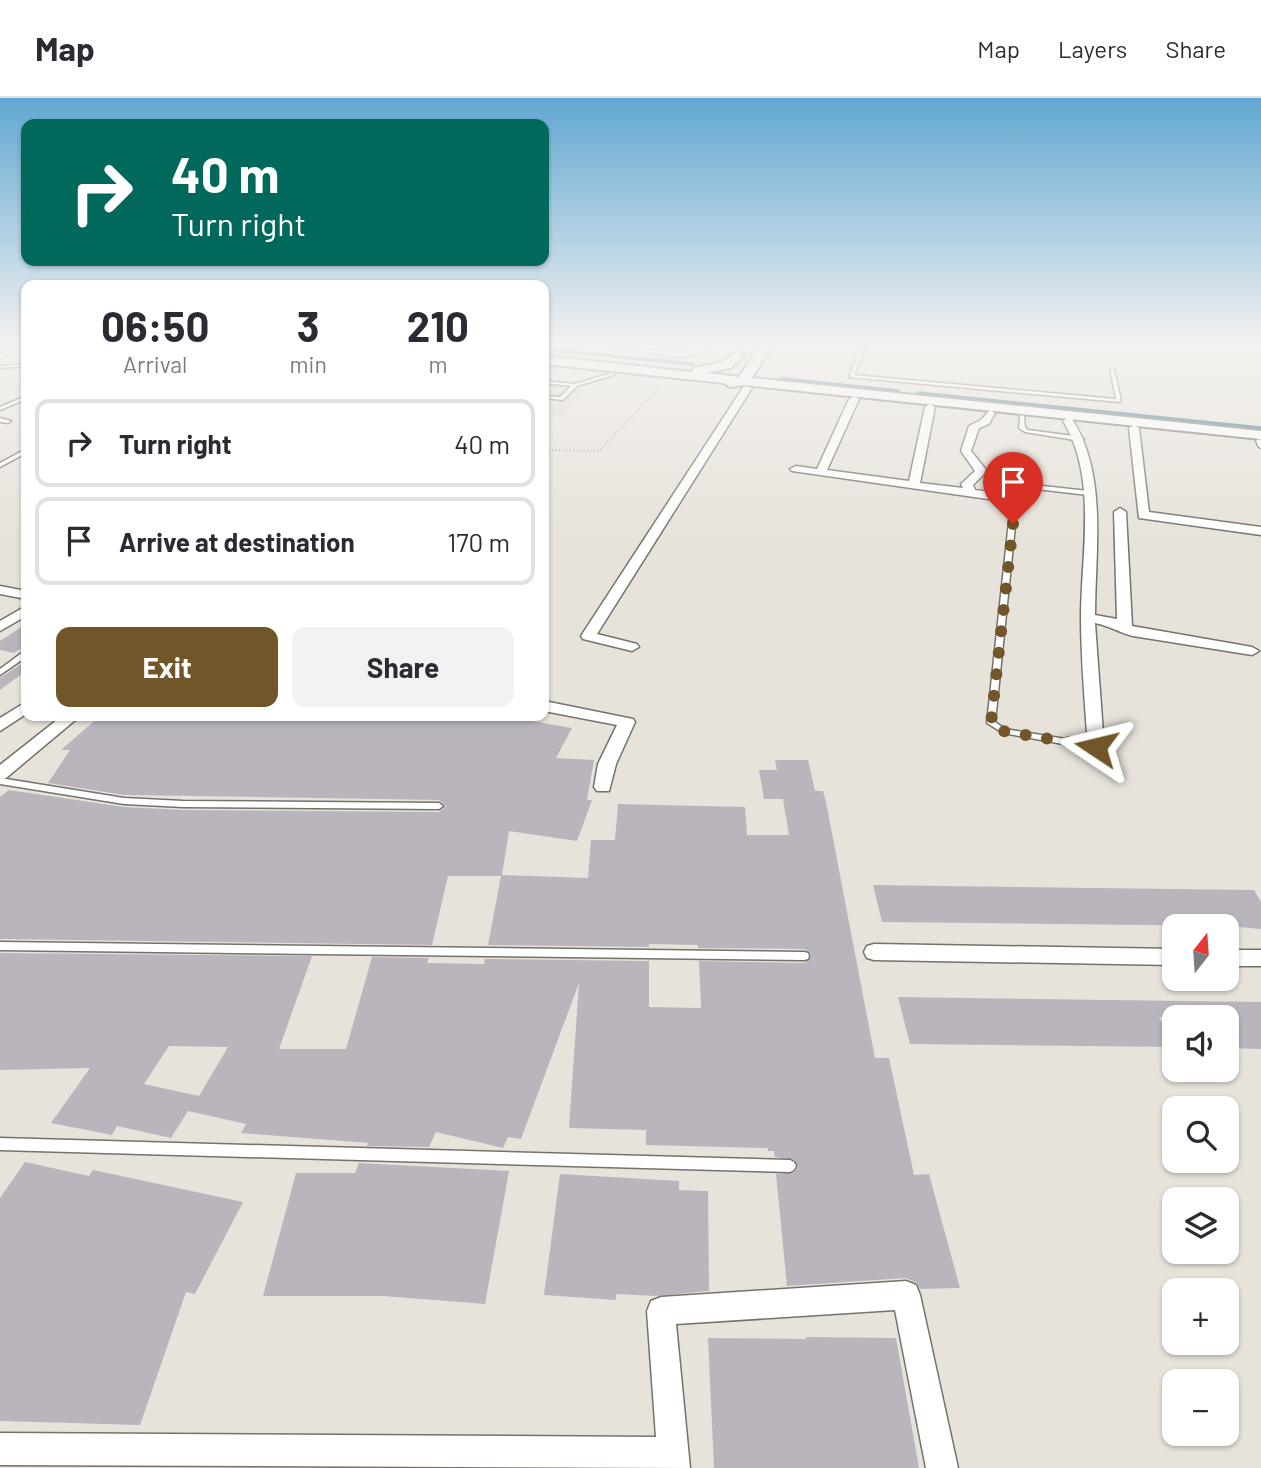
<!DOCTYPE html>
<html lang="en">
<head>
<meta charset="utf-8">
<style>
  body { margin:0; font-family:Barlow,sans-serif; background:#f2f2f3; color:#2b2b33; height:100vh; display:flex; flex-direction:column; font-size:26px; white-space:nowrap }
  * { box-sizing:border-box; margin:0 }
  p { font-size:23px; color:#7c7c81 }
  .icon { flex:none; width:38px; height:38px; fill:none; stroke:currentColor; stroke-width:2; stroke-linecap:round; stroke-linejoin:round }
  .map { position:relative; flex:1; overflow:hidden }
  .sheet { position:absolute; left:21px; top:182px; width:528px; height:441px; display:flex; flex-direction:column; background:#fff; border-radius:14px; box-shadow:0 2px 5px #0004 }
  .sheet>* { flex:none }
  .hud { position:absolute; left:21px; top:21px; width:528px; height:147px; border-radius:14px; box-shadow:0 2px 5px #0004; background:#00695c; color:#fff; overflow:hidden }
  .needle { width:46px; rotate:17deg }
  .controls { position:absolute; left:1162px; top:816px; display:grid; gap:14px }
  .controls a { display:grid; place-items:center; width:77px; height:77px; border-radius:14px; background:#fff; box-shadow:0 2px 5px #0004; font-size:35px }
  .pin { position:absolute; display:grid; place-items:center; width:60px; height:60px; color:#fff; margin:-72px -30px; border-radius:50% 50% 50% 0; rotate:-45deg; box-shadow:0 0 7px #0007 }
  .pin .icon { rotate:45deg }
  .me { position:absolute; width:77px; margin:-38px; rotate:280deg; stroke-linejoin:round; filter:drop-shadow(0 0 5px #0008) }
  .turn { display:flex; align-items:center; gap:24px; height:147px; padding:0 35px; font-size:32px }
  .turn .icon { width:91px; height:91px; stroke-width:2.5 }
  .turn b { display:block; font-size:49px; line-height:60px }
  .eta { display:flex; justify-content:space-evenly; align-items:center; height:119px; text-align:center }
  .eta b { font-size:42px; font-weight:700; line-height:49px }
  .cta { display:flex; gap:14px; margin-top:auto; padding:14px 35px }
  .cta a { flex:1; height:80px; border-radius:14px; background:#705628; color:#fff; font-size:28px; font-weight:700; line-height:80px; text-align:center }
  .cta a+a { background:#f2f2f3; color:#2b2b33 }
  ul { padding:0; list-style:none }
  li { display:flex; align-items:center; gap:21px; height:88px; margin:0 14px 10px; padding:0 21px; border:4px solid #e1e1e2; border-radius:14px }
  li div { flex:1 }
  li b { display:block; font-size:26px }
  li em { font-style:normal }
  header { display:flex; align-items:center; gap:42px; box-sizing:border-box; height:98px; padding:0 35px; background:#fff; border-bottom:2px solid #e1e1e2 }
  header strong { font-size:33px }
  nav { display:flex; gap:38px; margin-inline-start:auto; font-size:24px }
  .map>svg:first-child { display:block }
  .built { fill:#dfd8ca }
  .lines { fill:none; stroke-linecap:round; stroke-linejoin:round }
  .stream { stroke:#317284; stroke-width:3.5 }
  .building { fill:#bab5bd; fill-rule:evenodd }
  .lane-casing { stroke:#75726a; stroke-width:3 }
  .street-casing { stroke:#75726a; stroke-width:3 }
  .secondary-casing { stroke:#75726a; stroke-width:4 }
  .path { stroke:#a19e97; stroke-width:2; stroke-dasharray:1 2.5; stroke-linecap:butt }
  .lane { fill:#fff; fill-rule:evenodd }
  .street { fill:#fff; fill-rule:evenodd }
  .secondary { fill:#fff; fill-rule:evenodd }
  .route { stroke:#705628; stroke-width:12; stroke-dasharray:0 21.6 }
</style>
</head>
<body>
<header>
<strong>Map</strong>
<nav><a>Map</a><a>Layers</a><a>Share</a></nav>
</header>
<div class="map">
<svg width="1261" height="1370" viewBox="0 0 1261 1370">
  <rect width="100%" height="100%" fill="#e7e3db"/>
  <!-- built -->
  <path class="built" d="M544 286 589 291 560 320 544 318Z"/>
  <g class="lines">
    <!-- stream -->
    <g class="stream">
      <path d="M544 251 693 266"/>
      <path d="M782 281 898 293"/>
      <path d="M918 295 1261 330"/>
    </g>
  </g>
  <!-- building -->
  <g class="building">
    <path d="M26 526V547L14 555 0 552V543Z"/>
    <path d="M24 564H26V573L0 592V580Z"/>
    <path d="M100 618H273L291 621 294 618H523L521 621 572 630 556 660 594 662 587 702H592L577 743 509 733 502 777 588 780 591 742H615L618 706 745 709 747 737H789L783 701H764L759 672H777L775 662H808L815 693H823L826 704 875 960H889L914 1077 929 1076 960 1190 920 1191 917 1185 906 1180 787 1188 776 1076 795 1074 798 1069 795 1062 775 1059 774 1053H768V1050L646 1047V1032L569 1030 579 885 521 1041 508 1039 503 1050 436 1034 429 1049 367 1048 368 1045 241 1035 246 1026 188 1013 171 1040 117 1028 112 1037 51 1025 90 970 0 972V855L312 858 279 951H346L372 859 429 860 427 865 484 866 485 861 649 863V909L701 910 699 863 804 865 811 859 810 854 804 851 698 850V847L649 846V849L488 847 501 778H448L432 847 0 841V699L9 692 124 709 183 712 439 714 446 708 439 702 124 697 48 685 70 652H61ZM169 948 228 949 199 998 144 986Z"/>
    <path d="M873 787 1254 792 1261 804V831L1227 828 882 824Z"/>
    <path d="M898 899 1261 904V951L1227 950V919H1159L1174 949 910 946Z"/>
    <path d="M25 1064 89 1078 93 1072 243 1104 195 1196 186 1194 140 1327 0 1323V1100Z"/>
    <path d="M359 1065 509 1073 485 1206 383 1198H263L296 1075H355Z"/>
    <path d="M560 1076 679 1083V1092L708 1093 709 1193 656 1198 616 1196V1202L544 1197Z"/>
    <path d="M806 1239 896 1240 919 1370H714L708 1240 806 1241Z"/>
  </g>
  <g class="lines">
    <!-- lane casing -->
    <g class="lane-casing">
      <g id="lane">
        <path d="M19 249H26L0 260V257Z"/>
        <path d="M861 249H865L854 277 1116 301 1110 271 1112 270 1114 271 1121 303 1119 304 849 279Z"/>
        <path d="M26 266V268L0 270V268Z"/>
        <path d="M612 275H614V277L577 288 563 302 544 300V298L560 299 571 288 544 285V283L575 286Z"/>
        <path d="M26 298V301L0 312V309Z"/>
        <path d="M1020 317 1024 318 1025 329 1028 332 1081 339 1084 341 1081 343 1025 334 1019 330Z"/>
        <path d="M0 320 11 323 8 325 0 324Z"/>
        <path d="M1259 341 1261 342V350L1259 349 1256 343Z"/>
        <path d="M26 351V355L0 369V365Z"/>
        <path d="M1016 385 1088 393 1091 395 1088 397 1019 389 995 624 1005 631 1096 646 1099 647 1100 649 1099 651 1096 652 1003 635 987 625 1013 387Z"/>
        <path d="M23 554H26V559L0 577V571Z"/>
        <path d="M0 680 124 700 183 703 439 705 443 708 439 711 183 709 124 706 0 686Z"/>
        <path d="M0 844 804 854 808 855 809 858 808 861 804 862 0 852Z"/>
        <path d="M0 1040 790 1062 794 1064 796 1068 794 1072 790 1074 0 1052Z"/>
      </g>
    </g>
    <!-- street casing -->
    <g class="street-casing">
      <g id="street">
        <path d="M605 249 678 253 707 249 704 255 678 259Z"/>
        <path d="M744 288 752 290 597 536 637 546 639 549 632 553 583 541 581 538Z"/>
        <path d="M854 298 859 301 827 372 909 383 925 309 930 306 935 309 920 385 963 390 961 386 975 373 961 353 969 328 981 322 990 312 995 315 989 326 979 330 971 353 987 373 973 387 975 392 1016 397 1022 401 1016 405 792 373 790 371 796 368 817 371 849 301Z"/>
        <path d="M1068 320 1072 321C1108 377 1095 453 1095 517L1117 521 1114 414 1120 410 1126 414 1132 528 1252 549 1259 553 1252 557 1133 538C1120 535 1110 528 1095 525L1104 649 1096 654 1088 649C1085 606 1081 562 1081 519 1081 456 1098 380 1063 323Z"/>
        <path d="M1134 327 1139 330 1149 414 1261 429V437L1139 420 1129 330Z"/>
        <path d="M0 488 26 493V501L0 496Z"/>
        <path d="M26 508V518L0 533V523Z"/>
        <path d="M544 603 633 621 635 624 616 666 609 693H597L594 689 598 666 617 627 544 613Z"/>
        <path d="M26 604V616L0 633V620Z"/>
        <path d="M62 618H80L6 680 0 682V667Z"/>
        <path d="M874 846 1174 851V867L874 862 867 860 864 854 867 848Z"/>
        <rect x="1227" y="852" width="34" height="16"/>
        <path d="M906 1183 916 1187 920 1197 958 1370H926L895 1212 676 1226 690 1370 0 1367V1335L656 1339 647 1213 651 1203 661 1199Z"/>
      </g>
    </g>
    <!-- secondary casing -->
    <g class="secondary-casing">
      <path id="secondary" d="M759 249H771L752 280 1261 333V341L744 287 730 289 724 285 544 266V258L692 274 694 270 722 264 738 254 744 258 730 270 706 275 739 279Z"/>
    </g>
    <!-- path -->
    <path class="path" d="M545 352 599 353 662 287"/>
    <!-- lane -->
    <use href="#lane" class="lane"/>
    <!-- street -->
    <use href="#street" class="street"/>
    <!-- secondary -->
    <use href="#secondary" class="secondary"/>
  </g>
  <!-- sky -->
  <linearGradient id="sky" x2="0" y2="1"><stop stop-color="#61a8d2"/><stop offset="0.56" stop-color="#f4f2ef"/><stop offset="1" stop-color="#f4f2ef" stop-opacity="0"/></linearGradient>
  <rect width="1261" height="441" fill="url(#sky)"/>
  <g class="lines">
    <!-- route -->
    <path class="route" d="M1013 426 991 625 1003 633 1096 649"/>
  </g>
</svg>
<div class="controls">
<a><svg class="needle" viewBox="-14 -14 28 28"><path d="M0-13l5 13h-10z" fill="#e53935"/><path d="M0 13l5-13h-10z" fill="#7c7c81"/></svg></a>
<a><svg class="icon" aria-label="sound" viewBox="0 0 24 24"><path d="M4 9h4l5-4v14l-5-4H4zM17 9q2 3 0 6"/></svg></a>
<a><svg class="icon" aria-label="search" viewBox="0 0 24 24"><circle cx="10" cy="10" r="6"/><path d="M15 15l6 6"/></svg></a>
<a><svg class="icon" aria-label="layers" viewBox="0 0 24 24"><path d="M12 4l9 5-9 5-9-5zM3 14l9 5 9-5"/></svg></a>
<a>+</a>
<a>−</a>
</div>
<div class="pin" style="left:1013px;top:426px;background:#d93025"><svg class="icon" aria-label="arrive" viewBox="0 0 24 24"><path d="M6 21V4h12l-3 4 3 4H6"/></svg></div>
<svg class="me" style="left:1096px;top:649px" viewBox="-20 -20 40 40"><path d="M0-17L14 15 0 8-14 15z" fill="#705628" stroke="#fff" stroke-width="4"/></svg>
<div class="hud">
<div class="turn"><svg class="icon" aria-label="right" viewBox="0 0 24 24"><path d="M7 20v-9h11M14 6l5 5-5 5"/></svg><div><b>40 m</b>Turn right</div></div>
</div>
<section class="sheet">
<div class="eta">
<div><b>06:50</b><p>Arrival</p></div>
<div><b>3</b><p>min</p></div>
<div><b>210</b><p>m</p></div>
</div>
<ul>
<li><svg class="icon" aria-label="right" viewBox="0 0 24 24"><path d="M7 20v-9h11M14 6l5 5-5 5"/></svg><div><b>Turn right</b></div><em>40 m</em></li>
<li><svg class="icon" aria-label="arrive" viewBox="0 0 24 24"><path d="M6 21V4h12l-3 4 3 4H6"/></svg><div><b>Arrive at destination</b></div><em>170 m</em></li>
</ul>
<div class="cta"><a>Exit</a><a>Share</a></div>
</section>
</div>
</body>
</html>
